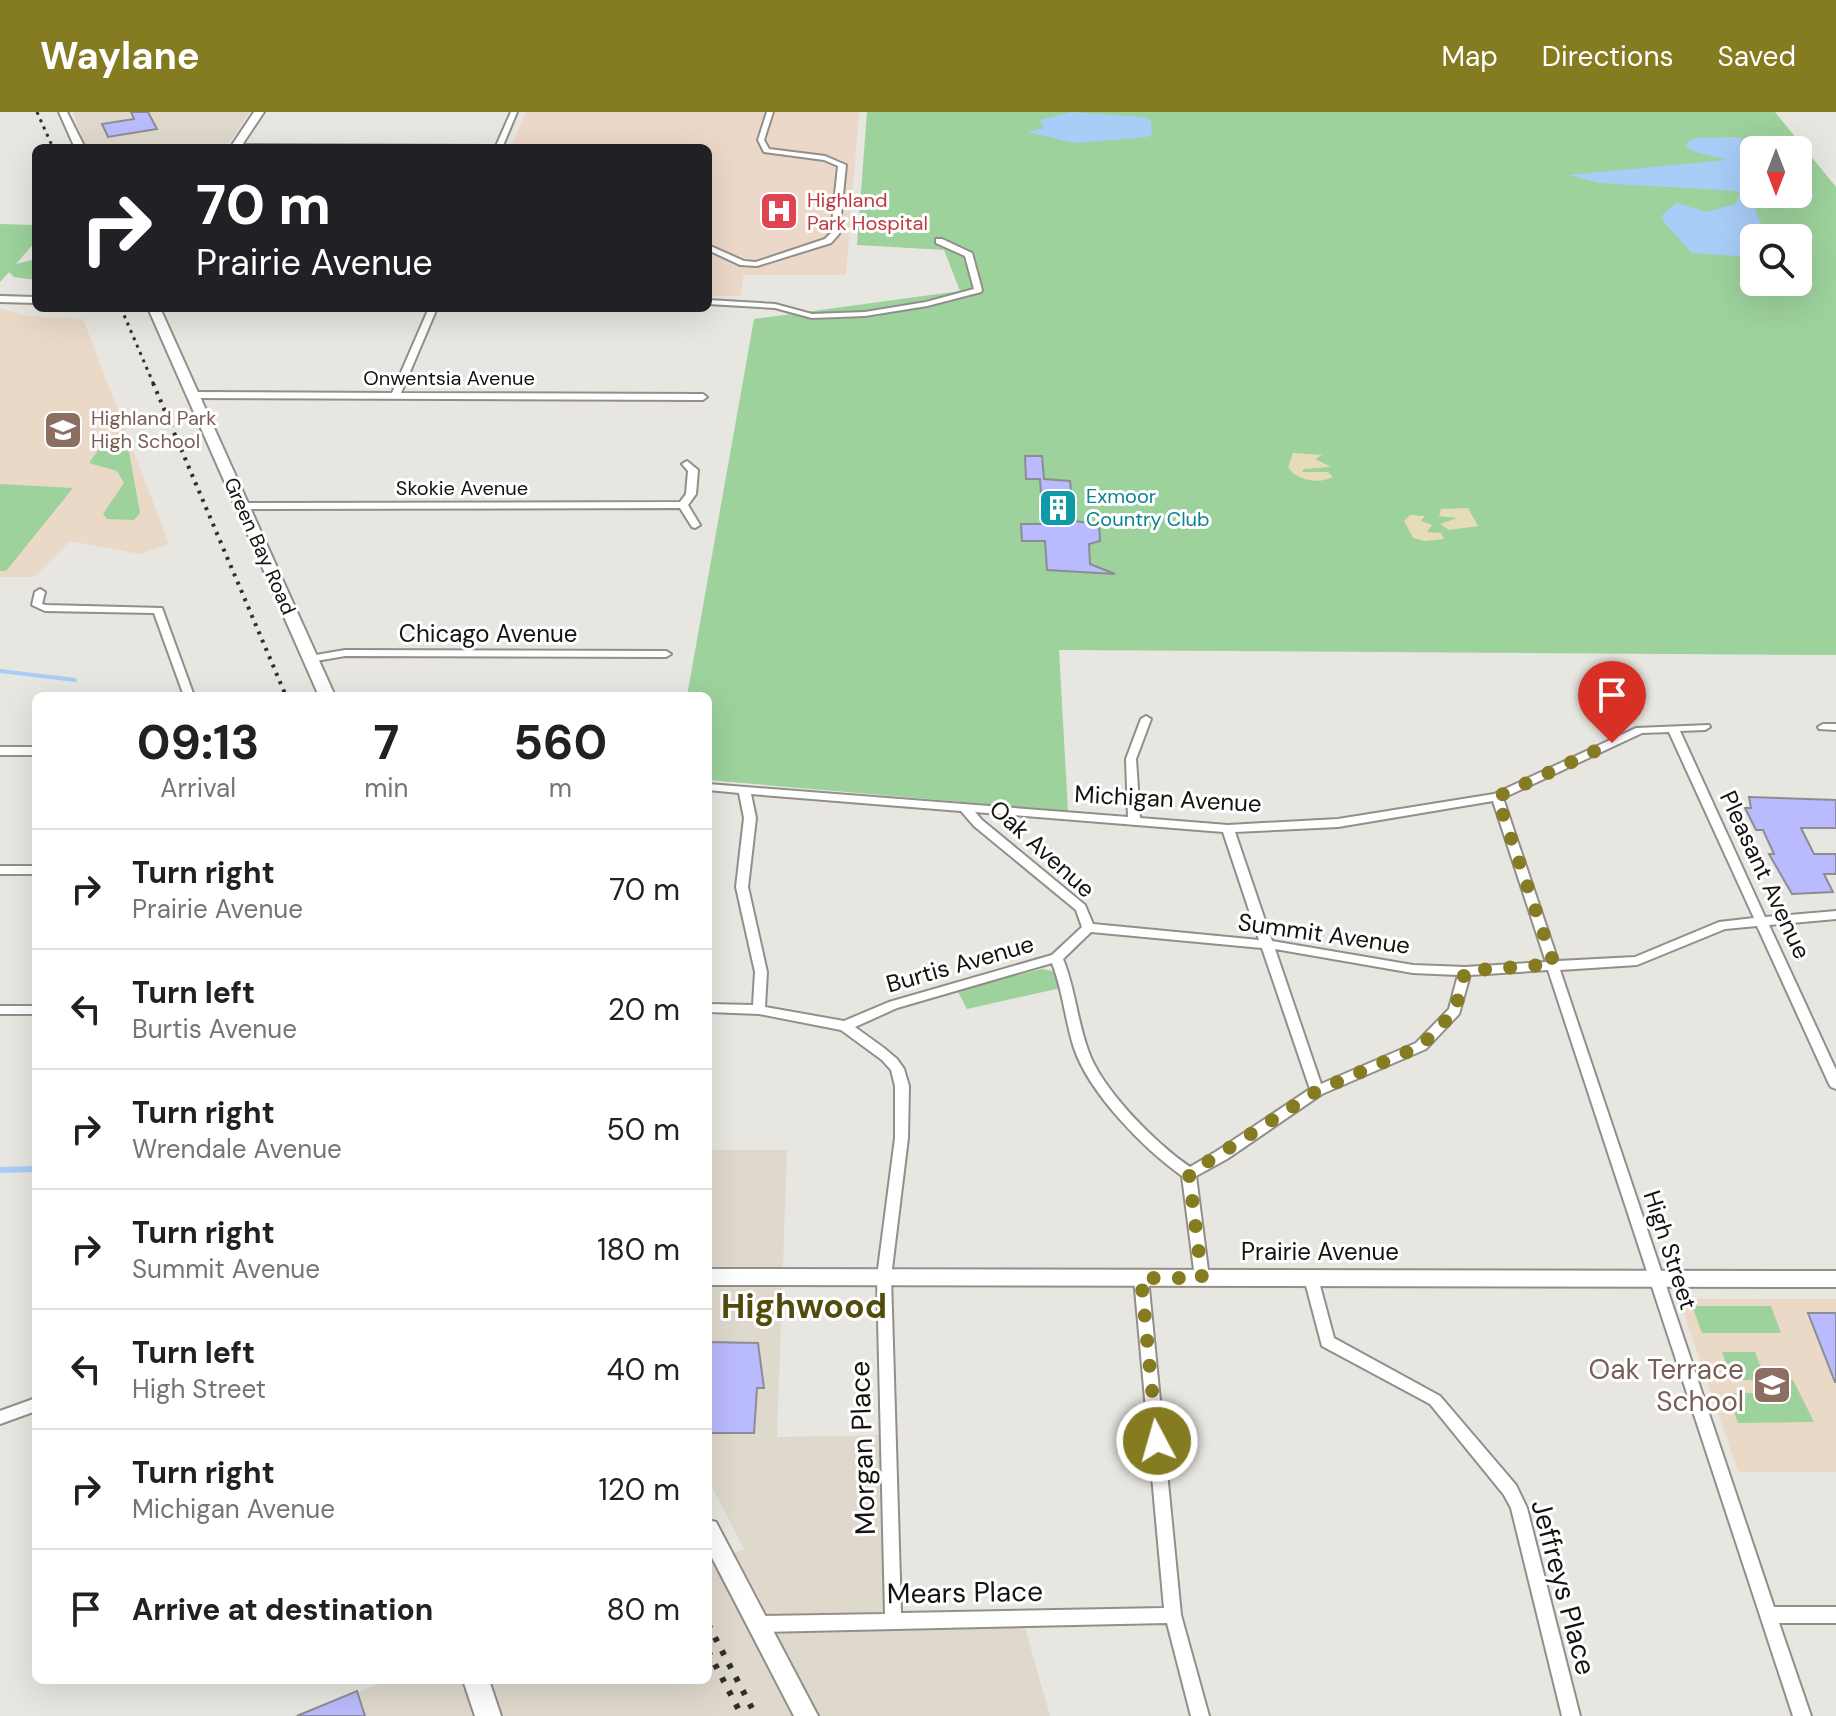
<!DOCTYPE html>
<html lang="en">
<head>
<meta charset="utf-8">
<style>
  body { margin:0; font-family:"DM Sans",sans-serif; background:#f2f2f2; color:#202124; height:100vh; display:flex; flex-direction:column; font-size:30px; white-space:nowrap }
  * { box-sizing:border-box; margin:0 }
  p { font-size:26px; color:#757577 }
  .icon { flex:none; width:44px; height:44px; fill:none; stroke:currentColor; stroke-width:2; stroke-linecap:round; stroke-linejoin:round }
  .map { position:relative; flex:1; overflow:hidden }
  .drawer { position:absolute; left:32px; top:580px; width:680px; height:992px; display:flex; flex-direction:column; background:#fff; border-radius:12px; box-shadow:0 8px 32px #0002 }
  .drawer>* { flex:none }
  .hud { position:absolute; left:32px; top:32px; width:680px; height:168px; border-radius:12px; box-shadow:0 8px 32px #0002; background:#202124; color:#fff; overflow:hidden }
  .needle { width:52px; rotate:180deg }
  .tools { position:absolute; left:1740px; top:24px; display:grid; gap:16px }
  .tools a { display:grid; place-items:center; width:72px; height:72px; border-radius:12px; background:#fff; box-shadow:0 8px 32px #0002; font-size:40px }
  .pin { position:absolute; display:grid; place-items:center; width:68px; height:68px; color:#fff; margin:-82px -34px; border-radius:50% 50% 50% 0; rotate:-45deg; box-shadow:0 0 8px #0007 }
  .pin .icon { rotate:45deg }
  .me { position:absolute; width:88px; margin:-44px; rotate:354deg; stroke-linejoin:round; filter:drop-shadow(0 0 6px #0008) }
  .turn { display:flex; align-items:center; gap:28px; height:168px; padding:0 32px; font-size:36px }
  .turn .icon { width:104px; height:104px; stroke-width:2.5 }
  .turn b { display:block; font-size:56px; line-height:68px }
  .eta { display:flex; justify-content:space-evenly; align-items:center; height:136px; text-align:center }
  .eta b { font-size:48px; font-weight:700; line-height:56px }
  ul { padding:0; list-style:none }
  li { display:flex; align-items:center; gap:24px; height:120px; padding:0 32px; border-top:2px solid #e0e0e0 }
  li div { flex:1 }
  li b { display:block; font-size:30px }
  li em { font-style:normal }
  header { display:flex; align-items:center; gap:48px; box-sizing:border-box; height:112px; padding:0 40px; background:#857b21; color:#fff }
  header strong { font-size:38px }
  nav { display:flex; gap:44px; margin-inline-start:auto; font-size:28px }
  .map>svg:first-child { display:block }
  .built { fill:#dfd9cd }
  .education { fill:#ead9c7 }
  .medical { fill:#ecd8c9 }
  .green { fill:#9dd29c; fill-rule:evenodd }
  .sand { fill:#e6ddb8 }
  .water { fill:#a8cdf7 }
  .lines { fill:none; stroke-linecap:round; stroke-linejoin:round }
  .stream-far1 { stroke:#a8cdf7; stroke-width:4 }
  .stream { stroke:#a8cdf7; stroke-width:6 }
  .building { fill:#babafe; stroke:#8c8d92; stroke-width:2 }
  .minor-casing { stroke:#928f8a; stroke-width:4 }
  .tertiary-casing { stroke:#928f8a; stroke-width:4 }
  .secondary-casing { stroke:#928f8a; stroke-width:4 }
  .minor { fill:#fff; fill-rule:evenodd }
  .tertiary { fill:#fff; fill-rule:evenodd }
  .secondary { fill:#fff; fill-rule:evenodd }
  .rail-far2 { stroke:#302f2d; stroke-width:3; stroke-dasharray:3 5; stroke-linecap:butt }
  .rail-far1 { stroke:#302f2d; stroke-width:4; stroke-dasharray:3 6; stroke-linecap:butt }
  .rail { stroke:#302f2d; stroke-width:6; stroke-dasharray:5 10; stroke-linecap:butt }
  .route { stroke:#857b21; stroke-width:14; stroke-dasharray:0 25.2 }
  .labels { text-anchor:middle; stroke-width:6; stroke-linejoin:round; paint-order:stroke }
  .far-health-label { font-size:20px; fill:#be3a42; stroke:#fff; text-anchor:start }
  .far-street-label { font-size:20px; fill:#141311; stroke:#fff }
  .far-education-label { font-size:20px; fill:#785e54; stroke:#fff; text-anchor:start }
  .far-culture-label { font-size:20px; fill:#0d838f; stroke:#fff; text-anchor:start }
  .street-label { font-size:24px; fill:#141311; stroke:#fff }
  .near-education-label { font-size:28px; fill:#785e54; stroke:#fff; text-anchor:end }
  .near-street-label { font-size:28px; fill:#141311; stroke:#fff }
  .near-quarter-label { font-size:34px; font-weight:bold; fill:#524c0c; stroke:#fff }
</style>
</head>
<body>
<header>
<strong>Waylane</strong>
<nav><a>Map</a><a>Directions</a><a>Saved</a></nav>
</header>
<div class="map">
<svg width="1836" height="1604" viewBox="0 0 1836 1604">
  <rect width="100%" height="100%" fill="#e8e6e0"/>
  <!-- built -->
  <g class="built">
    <path d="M73 0H250L226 36H86Z"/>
    <path d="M708 1038H787L777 1325 883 1323 890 1513 1024 1512 1050 1604H292L390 1568H708V1451L744 1437 708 1367Z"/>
  </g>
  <!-- education -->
  <g class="education">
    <path d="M0 196 27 204 83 207 169 432 139 442 70 429 34 465H0Z"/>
    <path d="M1679 1187H1836V1360H1738Z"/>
  </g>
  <!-- medical -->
  <path class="medical" d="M526 0H859L846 163H744L740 184H708V36H511Z"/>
  <!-- green -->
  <g class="green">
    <path d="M867 0H1775L1836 75V543L1059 538 1068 699 708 668V584H687L754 207 960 179 944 138 857 133ZM1754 38H1798V82H1754ZM1754 126H1798V170H1754Z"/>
    <path d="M0 112 36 113V129L16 152 36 147V168L14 165 9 160 0 170Z"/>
    <path d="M108 324 120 325 129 340 140 401 134 408 107 407 103 402 124 371 117 359 89 351Z"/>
    <path d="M0 372 73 376 6 459H0Z"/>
    <path d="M1042 857 1053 859 1061 876 967 897 957 878Z"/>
    <path d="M1692 1194H1771L1781 1221H1702Z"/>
    <path d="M1722 1240H1755L1766 1268H1732Z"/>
    <path d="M1769 1267 1793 1268 1814 1310 1738 1311 1727 1281H1773Z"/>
  </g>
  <!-- sand -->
  <g class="sand">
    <path d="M1293 341 1322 343 1315 347 1331 355 1304 357 1302 360H1328L1333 365C1320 372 1296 369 1288 355Z"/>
    <path d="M1468 396 1478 414 1449 418 1440 412 1457 406 1439 404 1441 397Z"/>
    <path d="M1410 403 1425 404 1421 409 1432 413 1427 420 1441 421 1444 427 1425 429 1413 426 1404 409Z"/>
  </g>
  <!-- water -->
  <g class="water">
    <path d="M1071 0 1143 5 1151 8 1152 22 1147 25 1075 31 1028 20 1043 16 1040 8Z"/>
    <path d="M1734 25 1750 29 1758 38H1754V44L1738 50 1753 69 1750 74 1754 82 1762 85 1755 99 1769 126H1754V145L1692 141 1662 108 1663 102 1677 91 1706 100 1735 92 1740 83 1737 79 1599 71 1568 63 1727 48 1692 39 1685 32 1695 26Z"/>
  </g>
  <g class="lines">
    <!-- stream-far1 -->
    <path class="stream-far1" d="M0 559 75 568"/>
    <!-- stream -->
    <path class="stream" d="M0 1058 36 1057"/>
  </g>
  <!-- building -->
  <g class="building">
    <path d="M131 0H148L157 17 108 25 102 12 134 7Z"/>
    <path d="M1025 344H1042L1044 367 1070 369 1074 409 1099 412 1100 429 1089 432 1090 452 1115 462 1047 458 1045 429H1022L1021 412H1043L1040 367H1026Z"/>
    <path d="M1749 685 1836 688V716H1801L1814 742H1836V762H1824L1833 780 1792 782 1769 742H1774L1763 718H1756L1745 696H1751Z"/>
    <path d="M1808 1201H1836V1270H1835Z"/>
    <path d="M708 1230 758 1231 764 1276H757L754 1321H708Z"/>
    <path d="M357 1579 365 1604H297Z"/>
  </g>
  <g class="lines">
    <!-- minor casing -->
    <g class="minor-casing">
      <g id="minor">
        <path d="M511 0H517L502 36 233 35 236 33 496 34Z"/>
        <path d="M767 0H773L764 28 769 37 825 44 846 53 839 122 831 131 757 154 740 153 708 138V133L744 149 756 150 825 127 831 121 838 54 824 48 764 40 758 28Z"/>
        <path d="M936 127H942L972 141 982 178 981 180 927 194 865 204 812 206 775 196 708 192V188L775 192 812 202 865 200 926 190 974 177 965 144 936 131Z"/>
        <path d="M429 196H437L401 281 703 282 707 285 703 288 195 286 191 283 195 280 392 281Z"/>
        <path d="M687 349 698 358 696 382 688 393 700 413 695 416 692 415 680 396 241 397 236 394 241 391 680 390 686 382 688 359 682 352Z"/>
        <path d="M40 477 45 480 42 492 46 493 162 496 194 584H184L154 501 45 499 32 493 35 480Z"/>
        <path d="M345 538 666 539 671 542 666 545 345 544 310 550 305 547 310 544Z"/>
        <path d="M1146 604 1151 607 1136 647 1140 706 1228 713 1338 707 1494 682 1636 616 1709 613 1710 615 1705 618 1680 619 1765 805 1836 799V807L1769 813 1836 958V977L1831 975 1829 972 1757 814 1725 817 1637 853 1560 858 1774 1495H1836V1511H1779L1811 1604H1793L1548 858 1470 863 1459 902 1426 937 1322 982 1227 1047 1196 1064 1209 1166 1207 1170 1202 1172 1197 1170 1195 1166 1182 1064C1144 1037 1089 981 1074 936 1065 908 1063 879 1052 851L897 896 855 915 884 936 897 947 904 957 909 974 908 1026 891 1165 901 1501 1164 1496 1134 1166 1136 1162 1141 1160 1146 1162 1148 1166 1181 1503 1209 1604H1191L1167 1511 757 1520 751 1517 749 1512 751 1507 757 1504 885 1502 877 1165 895 1026V974L891 958 882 948 841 918 759 902 708 900V892L753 893 755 860 736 775 744 706 739 681 708 678V672L1128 705 1126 647 1141 607ZM1669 620 1754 806 1719 810 1635 845 1558 849 1503 686 1642 621ZM751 682 961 699 974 714 1076 798 1082 815 1052 843 889 890 844 909 765 895 767 860 748 775 756 706ZM1493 689 1546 850 1465 855 1413 853 1272 829 1235 720 1338 715ZM975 700 1223 720 1259 828 1093 812 1085 793 982 708ZM1091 820 1262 836 1310 977 1217 1039 1190 1055C1155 1031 1101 977 1088 938 1077 908 1075 876 1063 847ZM1275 837 1413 861 1458 863 1449 897 1416 931 1321 972Z"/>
        <path d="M1823 612H1836V618L1819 617 1818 615Z"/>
        <rect x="0" y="754" width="36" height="8"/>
        <rect x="0" y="894" width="36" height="8"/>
        <path d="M1311 1160 1316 1162 1318 1166 1334 1226 1440 1284 1516 1373 1527 1396 1580 1604H1562L1511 1396 1504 1383 1430 1292 1322 1234 1304 1166 1306 1162Z"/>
        <path d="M36 1286V1299L0 1312V1299Z"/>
      </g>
    </g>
    <!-- tertiary casing -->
    <g class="tertiary-casing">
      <g id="tertiary">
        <path d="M59 0H67L85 36H75Z"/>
        <path d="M0 184 36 185V191L0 190Z"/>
        <rect x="0" y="635" width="36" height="8"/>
        <path d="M708 1408 716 1410 818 1604H794L708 1438Z"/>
      </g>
    </g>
    <!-- secondary casing -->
    <g class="secondary-casing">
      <g id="secondary">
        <path d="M254 0H264L240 36H230Z"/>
        <path d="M148 196H160L335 584H319Z"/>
        <path d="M708 1157 1836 1159V1175L708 1173Z"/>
        <path d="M463 1568H489L501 1604H475Z"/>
      </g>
    </g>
    <!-- minor -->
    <use href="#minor" class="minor"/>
    <!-- tertiary -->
    <use href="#tertiary" class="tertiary"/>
    <!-- secondary -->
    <use href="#secondary" class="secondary"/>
    <!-- rail-far2 -->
    <g class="rail-far2">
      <path d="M37 0 53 36"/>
      <path d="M121 196 154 273"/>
    </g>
    <!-- rail-far1 -->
    <path class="rail-far1" d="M153 271 286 584"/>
    <!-- rail -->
    <g class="rail">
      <path d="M708 1512 756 1604"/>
      <path d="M708 1539 742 1604"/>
    </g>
  </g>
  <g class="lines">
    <!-- route -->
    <path class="route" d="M1157 1329 1141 1166H1202L1189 1062 1317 979 1421 934 1455 899 1465 859 1554 852 1497 685 1612 631"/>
  </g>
  <!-- icons -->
  <defs>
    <g id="hospital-square" transform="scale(2)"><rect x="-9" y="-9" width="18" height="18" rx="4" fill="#e0444e" stroke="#fff"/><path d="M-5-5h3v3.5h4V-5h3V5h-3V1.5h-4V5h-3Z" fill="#fff"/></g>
    <g id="school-square" transform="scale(2)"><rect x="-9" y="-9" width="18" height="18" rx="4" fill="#8d6e63" stroke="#fff"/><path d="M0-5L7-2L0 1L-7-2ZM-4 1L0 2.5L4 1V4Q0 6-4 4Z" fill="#fff"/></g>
    <g id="building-square" transform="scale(2)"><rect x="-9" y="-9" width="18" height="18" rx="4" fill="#0f9aa8" stroke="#fff"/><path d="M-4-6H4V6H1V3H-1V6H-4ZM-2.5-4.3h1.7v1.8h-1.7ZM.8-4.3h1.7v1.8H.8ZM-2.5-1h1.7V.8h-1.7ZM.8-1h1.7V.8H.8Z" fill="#fff"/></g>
  </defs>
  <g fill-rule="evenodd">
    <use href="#hospital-square" x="779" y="99"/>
    <use href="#school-square" x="63" y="318"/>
    <use href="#building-square" x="1058" y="396"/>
    <use href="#school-square" x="1772" y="1273"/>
  </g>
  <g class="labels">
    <!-- far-health labels -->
    <g class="far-health-label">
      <text x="807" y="95">Highland<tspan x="807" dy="23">Park Hospital</tspan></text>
    </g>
    <!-- far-street labels -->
    <g class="far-street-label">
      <text x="449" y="273">Onwentsia Avenue</text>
      <text x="462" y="383">Skokie Avenue</text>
      <text transform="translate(260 434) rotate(66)" y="7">Green Bay Road</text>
    </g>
    <!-- far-education labels -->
    <g class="far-education-label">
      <text x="91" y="313">Highland Park<tspan x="91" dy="23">High School</tspan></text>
    </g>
    <!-- far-culture labels -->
    <g class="far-culture-label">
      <text x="1086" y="391">Exmoor<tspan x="1086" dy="23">Country Club</tspan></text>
    </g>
    <!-- street labels -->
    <g class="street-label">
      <text x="488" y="530">Chicago Avenue</text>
      <text transform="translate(1168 687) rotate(3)" y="8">Michigan Avenue</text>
      <text transform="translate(1042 737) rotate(42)" y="8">Oak Avenue</text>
      <text transform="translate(1765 763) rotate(65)" y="8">Pleasant Avenue</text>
      <text transform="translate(1324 822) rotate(8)" y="8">Summit Avenue</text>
      <text transform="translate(960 852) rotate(-16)" y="8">Burtis Avenue</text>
      <text transform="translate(1670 1138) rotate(72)" y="8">High Street</text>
      <text x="1320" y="1148">Prairie Avenue</text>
    </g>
    <!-- near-education labels -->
    <g class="near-education-label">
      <text x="1744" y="1267">Oak Terrace<tspan x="1744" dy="32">School</tspan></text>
    </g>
    <!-- near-street labels -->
    <g class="near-street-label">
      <text transform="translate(862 1336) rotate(-92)" y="10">Morgan Place</text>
      <text transform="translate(1564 1475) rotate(75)" y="10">Jeffreys Place</text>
      <text transform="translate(965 1480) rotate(-1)" y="10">Mears Place</text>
    </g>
    <!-- near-quarter labels -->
    <g class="near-quarter-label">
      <text x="804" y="1206">Highwood</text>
    </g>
  </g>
</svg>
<div class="tools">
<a><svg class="needle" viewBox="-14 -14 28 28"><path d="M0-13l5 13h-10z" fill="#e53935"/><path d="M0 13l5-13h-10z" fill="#757577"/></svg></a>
<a><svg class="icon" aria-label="search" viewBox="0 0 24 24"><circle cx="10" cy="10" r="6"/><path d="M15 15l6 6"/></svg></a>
</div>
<div class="pin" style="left:1612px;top:631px;background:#d93025"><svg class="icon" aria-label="arrive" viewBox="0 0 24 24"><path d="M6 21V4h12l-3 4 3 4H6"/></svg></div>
<svg class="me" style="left:1157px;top:1329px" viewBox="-20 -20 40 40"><circle r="17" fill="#857b21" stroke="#fff" stroke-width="3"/><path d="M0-11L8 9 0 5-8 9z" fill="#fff"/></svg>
<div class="hud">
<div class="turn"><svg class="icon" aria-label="right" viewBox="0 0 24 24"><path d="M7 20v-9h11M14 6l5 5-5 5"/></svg><div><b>70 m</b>Prairie Avenue</div></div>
</div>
<section class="drawer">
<div class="eta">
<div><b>09:13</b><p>Arrival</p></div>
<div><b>7</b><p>min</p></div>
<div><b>560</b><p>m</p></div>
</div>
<ul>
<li><svg class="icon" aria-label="right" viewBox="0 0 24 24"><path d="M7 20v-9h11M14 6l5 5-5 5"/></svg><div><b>Turn right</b><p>Prairie Avenue</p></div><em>70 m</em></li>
<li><svg class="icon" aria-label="left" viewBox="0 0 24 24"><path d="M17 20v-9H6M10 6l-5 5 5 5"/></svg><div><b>Turn left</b><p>Burtis Avenue</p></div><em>20 m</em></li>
<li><svg class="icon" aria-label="right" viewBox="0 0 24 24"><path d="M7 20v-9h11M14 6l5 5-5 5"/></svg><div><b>Turn right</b><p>Wrendale Avenue</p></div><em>50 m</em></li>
<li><svg class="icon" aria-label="right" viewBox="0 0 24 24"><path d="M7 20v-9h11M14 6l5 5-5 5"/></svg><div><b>Turn right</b><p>Summit Avenue</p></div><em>180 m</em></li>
<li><svg class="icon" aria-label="left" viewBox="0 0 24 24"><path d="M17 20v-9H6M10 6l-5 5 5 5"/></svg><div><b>Turn left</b><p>High Street</p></div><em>40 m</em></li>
<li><svg class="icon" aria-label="right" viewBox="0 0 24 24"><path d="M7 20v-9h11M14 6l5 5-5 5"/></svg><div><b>Turn right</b><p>Michigan Avenue</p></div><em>120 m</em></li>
<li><svg class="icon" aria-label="arrive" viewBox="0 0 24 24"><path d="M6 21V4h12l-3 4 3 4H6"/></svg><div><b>Arrive at destination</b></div><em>80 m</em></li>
</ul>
</section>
</div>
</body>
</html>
